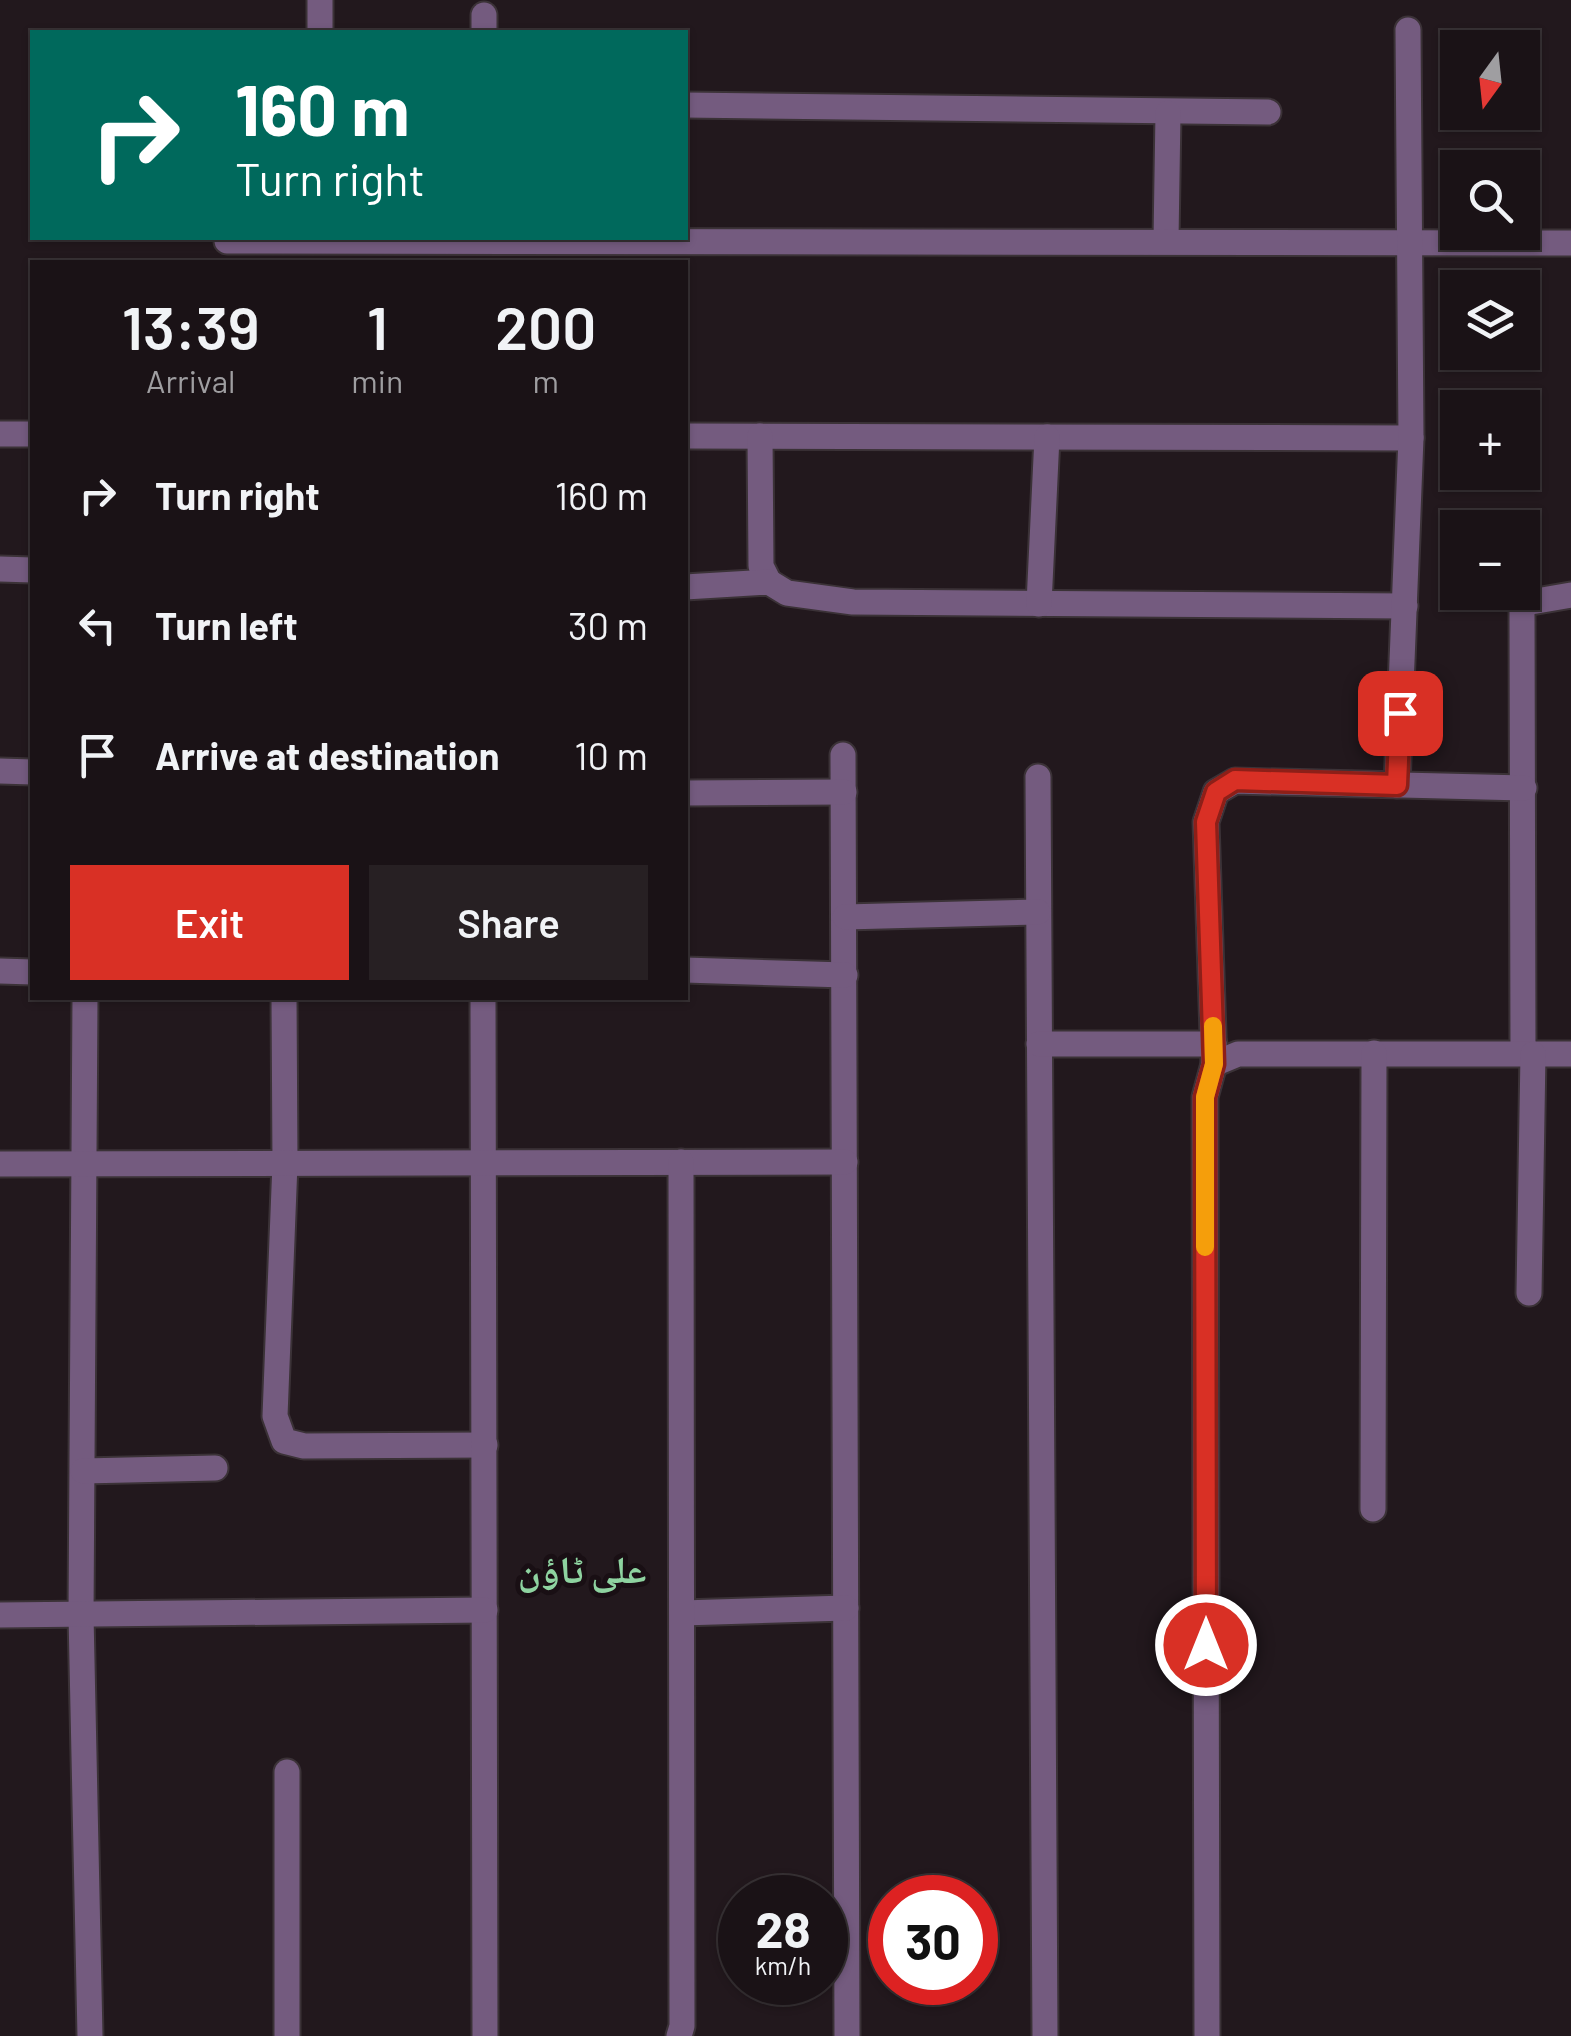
<!DOCTYPE html>
<html lang="en">
<head>
<meta charset="utf-8">
<style>
  body { margin:0; font-family:Barlow,"Noto Naskh Arabic",sans-serif; background:#272023; color:#f1f3f6; height:100vh; display:flex; flex-direction:column; font-size:38px; white-space:nowrap }
  * { box-sizing:border-box; margin:0 }
  p { font-size:32px; color:#9f9ea1 }
  .icon { flex:none; width:55px; height:55px; fill:none; stroke:currentColor; stroke-width:2; stroke-linecap:round; stroke-linejoin:round }
  .map { position:relative; flex:1; overflow:hidden }
  .drawer { position:absolute; left:30px; top:260px; width:658px; height:740px; display:flex; flex-direction:column; background:#1a1216; border-radius:0px; box-shadow:0 2px 8px #0004,0 0 0 2px #383235 }
  .drawer>* { flex:none }
  .banner { position:absolute; left:30px; top:30px; width:658px; height:210px; border-radius:0px; box-shadow:0 2px 8px #0004,0 0 0 2px #383235; background:#00695c; color:#fff; overflow:hidden }
  .needle { width:65px; rotate:195deg }
  .tools { position:absolute; left:1440px; top:30px; display:grid; gap:20px }
  .tools a { display:grid; place-items:center; width:100px; height:100px; border-radius:0px; background:#1a1216; box-shadow:0 2px 8px #0004,0 0 0 2px #383235; font-size:50px }
  .speed { position:absolute; left:718px; top:1875px; display:flex; gap:20px; font-size:50px; font-weight:700; text-align:center }
  .speed>* { display:grid; place-content:center; width:130px; height:130px; border-radius:50%; background:#1a1216; box-shadow:0 2px 8px #0004,0 0 0 2px #383235; line-height:1 }
  .speed small { font-size:25px; font-weight:400 }
  .speed .limit { border:15px solid #d22; background:#fff; color:#111 }
  .pin { position:absolute; display:grid; place-items:center; width:85px; height:85px; color:#fff; margin:-42px; border-radius:20px; box-shadow:0 5px 15px #0006 }
  .me { position:absolute; width:110px; margin:-55px; rotate:0deg; stroke-linejoin:round; filter:drop-shadow(0 0 8px #0008) }
  .turn { display:flex; align-items:center; gap:35px; height:210px; padding:0 40px; font-size:45px }
  .turn .icon { width:130px; height:130px; stroke-width:2.5 }
  .turn b { display:block; font-size:70px; line-height:85px }
  .eta { display:flex; justify-content:space-evenly; align-items:center; height:170px; text-align:center }
  .eta b { font-size:60px; font-weight:600; line-height:70px }
  .cta { display:flex; gap:20px; margin-top:auto; padding:20px 40px }
  .cta a { flex:1; height:115px; border-radius:0px; background:#d93025; color:#fff; font-size:40px; font-weight:600; line-height:115px; text-align:center }
  .cta a+a { background:#272023; color:#f1f3f6 }
  ul { padding:0; list-style:none }
  li { display:flex; align-items:center; gap:30px; height:130px; padding:0 40px }
  li div { flex:1 }
  li b { display:block; font-size:38px }
  li em { font-style:normal }
  .map>svg:first-child { display:block }
  .lines { fill:none; stroke-linecap:round; stroke-linejoin:round }
  .street-casing { stroke:#3b3237; stroke-width:29 }
  .street { stroke:#745b7f; stroke-width:25 }
  .route-casing { stroke:#8d1f18; stroke-width:25 }
  .route { stroke:#d93025; stroke-width:18 }
  .slow { stroke:#f59e0b; stroke-width:18 }
  .labels { text-anchor:middle; stroke-width:10; stroke-linejoin:round; paint-order:stroke }
  .district-label { font-size:38px; font-weight:bold; fill:#8ed3a0; stroke:#190f14 }
</style>
</head>
<body>
<div class="map">
<svg width="1571" height="2036" viewBox="0 0 1571 2036">
  <rect width="100%" height="100%" fill="#22181d"/>
  <g class="lines">
    <!-- street casing -->
    <g class="street-casing">
      <g id="street">
        <path d="M320 0V32"/>
        <path d="M484 32V15"/>
        <path d="M685 105 1268 112"/>
        <path d="M1166 240 1168 113"/>
        <path d="M227 241 1571 243"/>
        <path d="M0 434H32"/>
        <path d="M685 436 1411 438"/>
        <path d="M760 436 761 566 769 582"/>
        <path d="M0 569 32 570"/>
        <path d="M685 587 769 582 787 593 853 602 1405 606"/>
        <path d="M1039 604 1047 437"/>
        <path d="M843 755 847 2036"/>
        <path d="M0 771 32 772"/>
        <path d="M1038 777 1045 2036"/>
        <path d="M1397 785 1411 438 1408 30"/>
        <path d="M685 793 844 792"/>
        <path d="M845 917 1038 912"/>
        <path d="M685 970 845 975"/>
        <path d="M0 971 32 972"/>
        <path d="M85 998 81 1615 90 2036"/>
        <path d="M284 998 285 1163 275 1416 284 1441 304 1446 485 1445"/>
        <path d="M483 998 485 2036"/>
        <path d="M1039 1044H1214"/>
        <path d="M1523 1053 1522 612 1525 603 1571 595"/>
        <path d="M1214 1064 1238 1054H1571"/>
        <path d="M0 1164 845 1162"/>
        <path d="M1529 1293 1533 1054"/>
        <path d="M83 1471 215 1468"/>
        <path d="M1373 1509 1374 1053"/>
        <path d="M682 1613 846 1608"/>
        <path d="M0 1615 485 1610"/>
        <path d="M287 2036V1772"/>
        <path d="M679 2036 682 2026 681 1162"/>
        <path d="M1207 2036 1205 1097 1214 1064 1206 822 1216 792 1235 781 1524 788"/>
      </g>
    </g>
    <!-- street -->
    <use href="#street" class="street"/>
  </g>
  <g class="lines">
    <!-- route casing -->
    <g class="route-casing">
      <path id="route" d="M1206 1645 1205 1097 1214 1064 1206 822 1216 792 1235 780 1397 785 1400 713"/>
    </g>
    <!-- route -->
    <use href="#route" class="route"/>
    <!-- slow -->
    <path class="slow" d="M1205 1247V1097L1214 1064 1213 1026"/>
  </g>
  <g class="labels">
    <!-- district labels -->
    <g class="district-label">
      <text x="582" y="1583">علی ٹاؤن</text>
    </g>
  </g>
</svg>
<div class="tools">
<a><svg class="needle" viewBox="-14 -14 28 28"><path d="M0-13l5 13h-10z" fill="#e53935"/><path d="M0 13l5-13h-10z" fill="#9f9ea1"/></svg></a>
<a><svg class="icon" aria-label="search" viewBox="0 0 24 24"><circle cx="10" cy="10" r="6"/><path d="M15 15l6 6"/></svg></a>
<a><svg class="icon" aria-label="layers" viewBox="0 0 24 24"><path d="M12 4l9 5-9 5-9-5zM3 14l9 5 9-5"/></svg></a>
<a>+</a>
<a>−</a>
</div>
<div class="speed"><div>28<small>km/h</small></div><div class="limit">30</div></div>
<div class="pin" style="left:1400px;top:713px;background:#d93025"><svg class="icon" aria-label="arrive" viewBox="0 0 24 24"><path d="M6 21V4h12l-3 4 3 4H6"/></svg></div>
<svg class="me" style="left:1206px;top:1645px" viewBox="-20 -20 40 40"><circle r="17" fill="#d93025" stroke="#fff" stroke-width="3"/><path d="M0-11L8 9 0 5-8 9z" fill="#fff"/></svg>
<div class="banner">
<div class="turn"><svg class="icon" aria-label="right" viewBox="0 0 24 24"><path d="M7 20v-9h11M14 6l5 5-5 5"/></svg><div><b>160 m</b>Turn right</div></div>
</div>
<section class="drawer">
<div class="eta">
<div><b>13:39</b><p>Arrival</p></div>
<div><b>1</b><p>min</p></div>
<div><b>200</b><p>m</p></div>
</div>
<ul>
<li><svg class="icon" aria-label="right" viewBox="0 0 24 24"><path d="M7 20v-9h11M14 6l5 5-5 5"/></svg><div><b>Turn right</b></div><em>160 m</em></li>
<li><svg class="icon" aria-label="left" viewBox="0 0 24 24"><path d="M17 20v-9H6M10 6l-5 5 5 5"/></svg><div><b>Turn left</b></div><em>30 m</em></li>
<li><svg class="icon" aria-label="arrive" viewBox="0 0 24 24"><path d="M6 21V4h12l-3 4 3 4H6"/></svg><div><b>Arrive at destination</b></div><em>10 m</em></li>
</ul>
<div class="cta"><a>Exit</a><a>Share</a></div>
</section>
</div>
</body>
</html>
